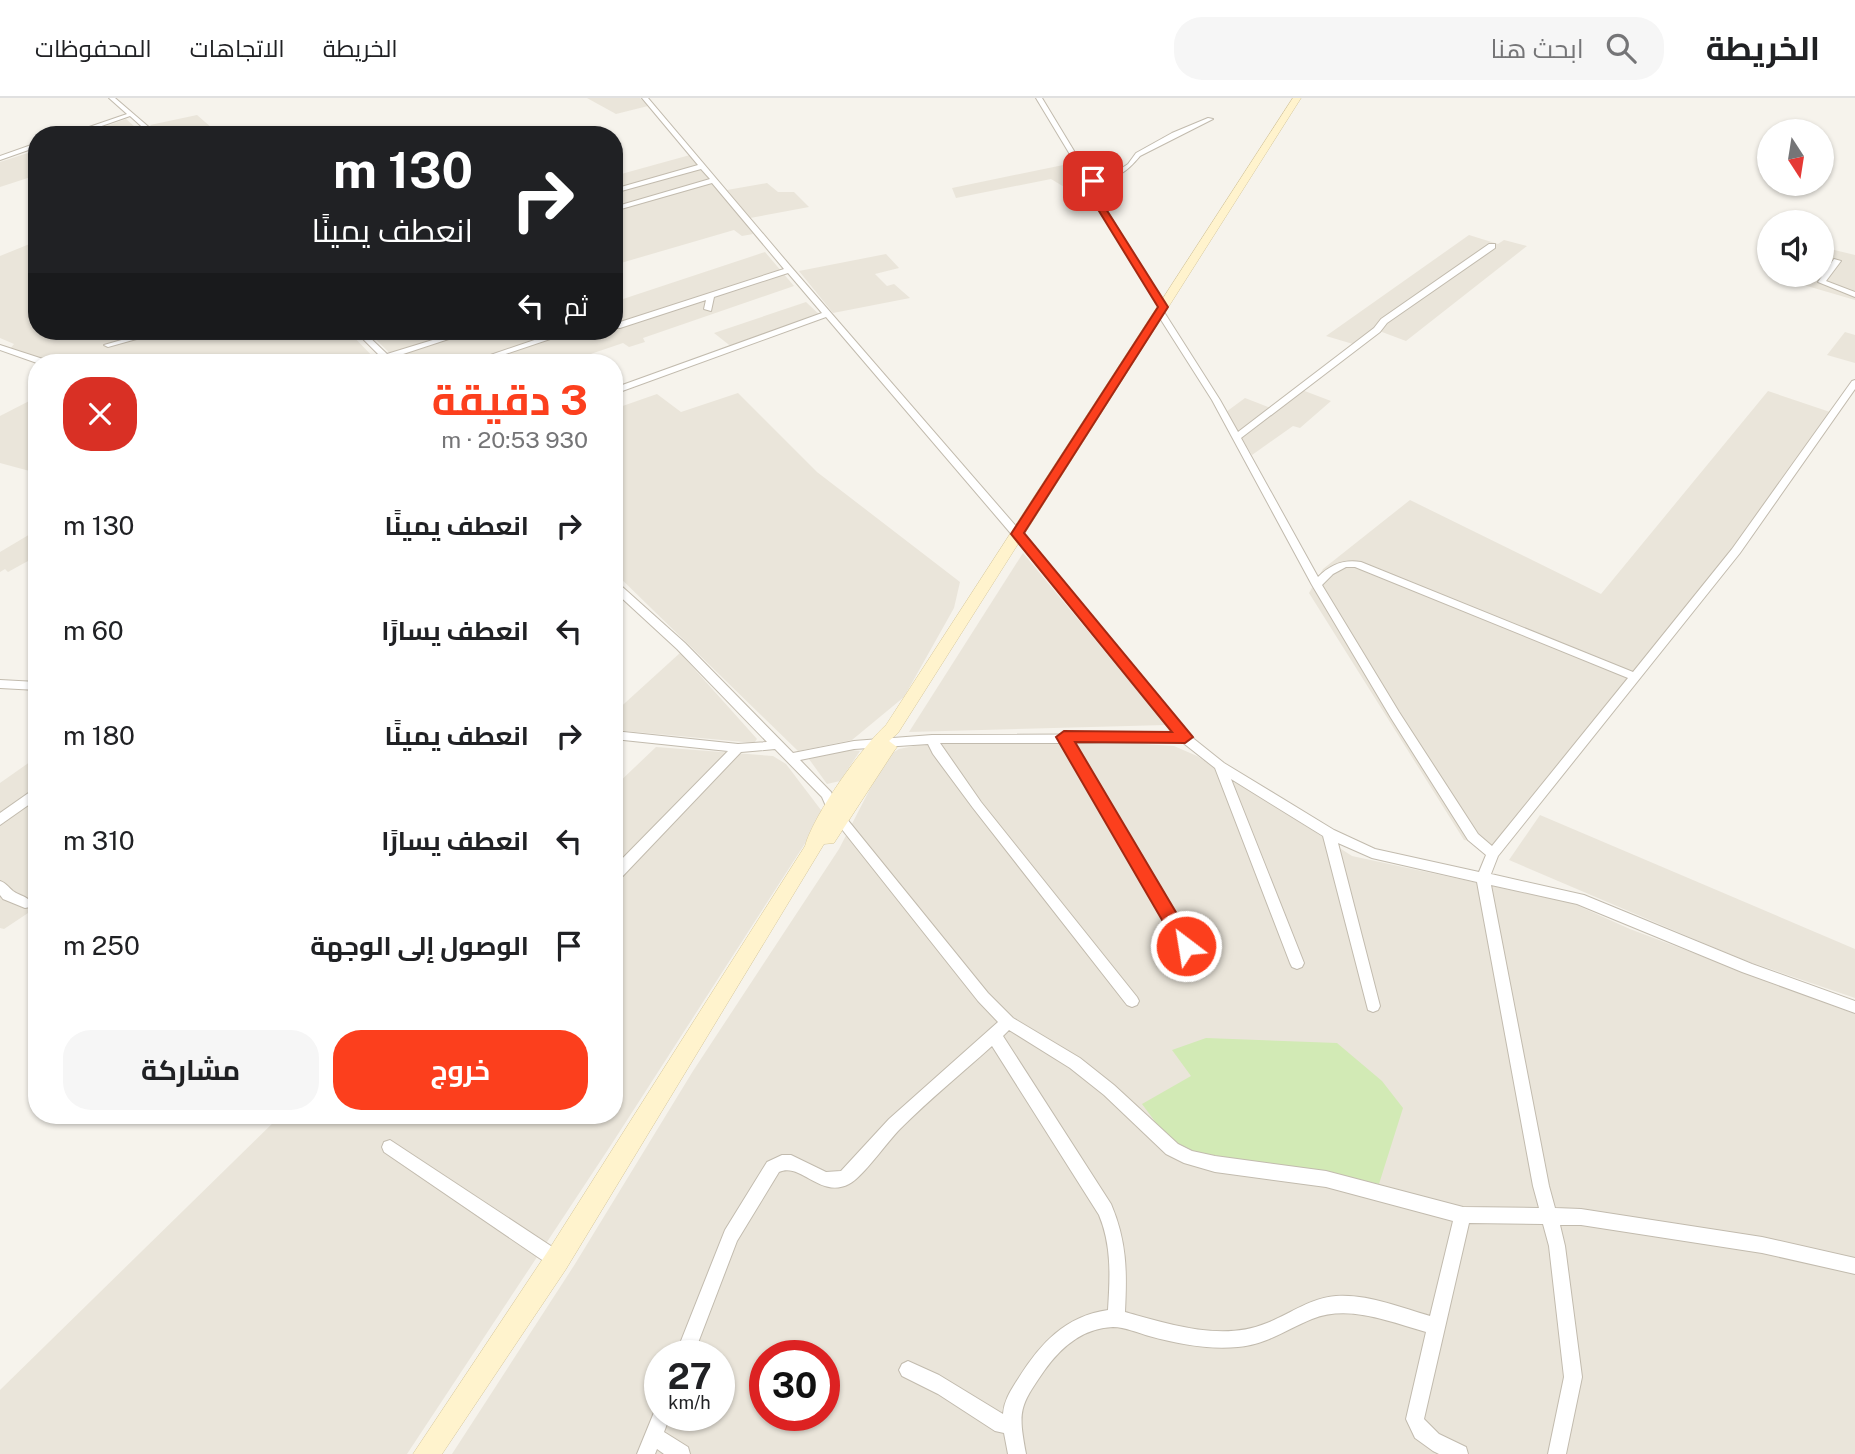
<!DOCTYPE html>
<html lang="ar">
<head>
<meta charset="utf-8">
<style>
  body { margin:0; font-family:"Public Sans",Cairo,sans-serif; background:#f6f6f6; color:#202124; direction:rtl; height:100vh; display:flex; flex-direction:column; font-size:26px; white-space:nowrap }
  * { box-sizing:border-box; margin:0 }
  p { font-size:23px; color:#757577 }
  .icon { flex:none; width:38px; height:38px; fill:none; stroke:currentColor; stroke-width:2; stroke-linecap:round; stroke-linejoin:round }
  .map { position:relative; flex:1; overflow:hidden; direction:ltr }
  .details { position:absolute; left:28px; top:256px; width:595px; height:770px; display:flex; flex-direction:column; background:#fff; border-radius:28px; box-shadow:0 2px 5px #0004; direction:rtl }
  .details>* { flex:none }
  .top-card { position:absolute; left:28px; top:28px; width:595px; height:214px; border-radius:28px; box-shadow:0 2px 5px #0004; direction:rtl; background:#202124; color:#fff; overflow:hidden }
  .needle { width:46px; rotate:168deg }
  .controls { position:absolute; left:1757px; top:21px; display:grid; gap:14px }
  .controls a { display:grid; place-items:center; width:77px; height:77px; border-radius:50%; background:#fff; box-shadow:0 2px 5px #0004; font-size:35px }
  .speed { position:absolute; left:644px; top:1242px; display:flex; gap:14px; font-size:35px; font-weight:700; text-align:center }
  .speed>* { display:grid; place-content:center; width:91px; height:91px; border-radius:50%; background:#fff; box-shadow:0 2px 5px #0004; line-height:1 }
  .speed small { font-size:18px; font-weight:400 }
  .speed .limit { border:10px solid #d22; background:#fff; color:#111 }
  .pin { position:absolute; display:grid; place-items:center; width:60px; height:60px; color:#fff; margin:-30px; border-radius:14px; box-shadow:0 4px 10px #0006 }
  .me { position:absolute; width:77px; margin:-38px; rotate:329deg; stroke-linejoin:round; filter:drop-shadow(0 0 5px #0008) }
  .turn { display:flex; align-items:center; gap:24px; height:147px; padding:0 35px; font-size:32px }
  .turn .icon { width:91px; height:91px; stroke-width:2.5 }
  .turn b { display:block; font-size:49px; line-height:60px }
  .then { display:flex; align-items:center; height:66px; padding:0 35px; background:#0003; gap:14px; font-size:26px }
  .round { display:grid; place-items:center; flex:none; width:74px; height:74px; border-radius:28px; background:#f6f6f6 }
  .head { display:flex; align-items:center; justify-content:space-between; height:119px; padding:0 35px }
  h1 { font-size:42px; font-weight:700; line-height:52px; color:#fc3f1d }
  .button { display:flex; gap:14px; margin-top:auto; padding:14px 35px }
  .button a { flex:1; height:80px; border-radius:28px; background:#fc3f1d; color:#fff; font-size:28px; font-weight:700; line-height:80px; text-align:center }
  .button a+a { background:#f6f6f6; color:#202124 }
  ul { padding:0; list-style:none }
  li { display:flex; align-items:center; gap:21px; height:105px; padding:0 35px }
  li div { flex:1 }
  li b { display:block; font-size:26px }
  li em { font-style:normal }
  header { display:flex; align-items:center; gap:42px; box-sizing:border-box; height:98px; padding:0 35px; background:#fff; border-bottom:2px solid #e0e0e0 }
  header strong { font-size:33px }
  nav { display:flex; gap:38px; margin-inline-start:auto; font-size:24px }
  .search { width:490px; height:63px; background:#f6f6f6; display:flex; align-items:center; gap:18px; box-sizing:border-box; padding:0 24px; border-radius:28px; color:#757577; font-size:26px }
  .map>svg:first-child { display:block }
  .residential { fill:#eae5da; fill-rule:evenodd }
  .green { fill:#d2eab5 }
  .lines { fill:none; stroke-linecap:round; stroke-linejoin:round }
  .minor-casing { stroke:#c2bbae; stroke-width:2 }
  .secondary-casing { stroke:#d6c79b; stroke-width:1 }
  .minor { fill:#fff; fill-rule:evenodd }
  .secondary { fill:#fff3cd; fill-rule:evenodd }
  .route { fill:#fc3f1d; stroke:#a42913; stroke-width:2 }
</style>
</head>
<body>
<header>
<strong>الخريطة</strong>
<div class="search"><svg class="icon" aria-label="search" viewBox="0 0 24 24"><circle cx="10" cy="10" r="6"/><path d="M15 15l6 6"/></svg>ابحث هنا</div>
<nav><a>الخريطة</a><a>الاتجاهات</a><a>المحفوظات</a></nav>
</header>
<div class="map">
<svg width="1855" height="1356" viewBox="0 0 1855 1356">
  <rect width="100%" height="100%" fill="#f6f3ec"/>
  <!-- residential -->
  <g class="residential">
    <path d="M587 0H640L648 8 616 16Z"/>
    <path d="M197 17 220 37H161L150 27Z"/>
    <path d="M126 21 144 37H80Z"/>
    <path d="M37 52V77L0 89V64Z"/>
    <path d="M690 57 753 136 742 138 734 132 614 167V78Z"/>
    <path d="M1073 65 1086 83V86L1066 90 1051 81 956 100 952 90Z"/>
    <path d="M767 85 778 94H794L809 109 750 120 727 92Z"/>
    <path d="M1469 137 1498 146 1504 142 1527 148 1406 243 1374 231 1353 246 1326 238Z"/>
    <path d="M37 143V233H348L378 264H48L10 251 14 246 0 240V158Z"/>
    <path d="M1822 149 1855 157V202L1769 177V175V177H1822Z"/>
    <path d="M765 154 794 188 643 240 645 244 629 249 623 245 567 264H399L367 233H498L506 239 526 233H614V204Z"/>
    <path d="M886 156 899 170 875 176 887 188 894 186 910 200 833 215 799 173Z"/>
    <path d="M806 204 821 218 733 250 714 235Z"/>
    <path d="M1845 234 1855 237V265L1827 257Z"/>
    <path d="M1302 292 1331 303 1300 330 1293 328 1252 357 1226 314 1245 300 1276 312Z"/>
    <path d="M1768 293 1830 314 1742 442 1495 747 1464 742 1309 495 1323 471 1410 402 1601 496Z"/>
    <path d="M738 295 817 374 960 484 954 510 904 599 852 642 798 653 614 474V311L657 296 681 314Z"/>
    <path d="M37 299V375L0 365V318Z"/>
    <path d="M37 432V458L8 474 5 471 0 474V454Z"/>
    <path d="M1023 455 1166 627 909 634Z"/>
    <path d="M680 555 757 641 754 645 614 632V615Z"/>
    <path d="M1128 645 1174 648 1197 658 1352 758 1572 805 1630 831 1855 916V1356H452L575 1166 693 973 839 751 887 658 899 651 924 646ZM660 1258H719V1318H660ZM765 1258H824V1318H765Z"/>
    <path d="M656 649 773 658 786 666 824 716 611 1047 407 1356H0V1292L281 1017H614V689Z"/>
    <path d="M844 651 860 653 840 683 827 686 809 661Z"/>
    <path d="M37 659V809L4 831 0 830V685Z"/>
    <path d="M1540 717 1855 851V900L1741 861 1509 762Z"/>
  </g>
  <!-- green -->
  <path class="green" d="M1206 940 1337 945 1382 983 1403 1010 1379 1086 1323 1074 1186 1053 1168 1041 1142 1006 1191 978 1172 952Z"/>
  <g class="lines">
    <!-- minor casing -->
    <g class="minor-casing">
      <g id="minor">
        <path d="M109 0H115L158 37H151L130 18 76 37H66L127 16Z"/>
        <path d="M642 0H648L792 170 1021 434 1189 637 1224 665 1334 732 1375 751 1479 774 1486 757 1468 742 1391 620 1312 487 1212 302 1156 214 1157 212 1164 214 1220 302 1238 334 1374 230 1381 221 1489 146H1495V150L1387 225 1380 234 1241 340 1318 479C1330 467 1343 461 1361 464L1633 574 1732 451 1852 283 1855 282V291L1740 455 1498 758 1491 776 1584 797 1752 866 1855 903V915L1742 874 1577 806 1491 787 1549 1088 1555 1110 1581 1111 1762 1139 1855 1160V1176L1762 1155 1581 1127H1560L1565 1148 1582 1279 1566 1356H1548L1564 1279 1549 1148 1543 1126 1469 1125 1424 1321 1439 1336 1466 1349 1468 1356H1439L1433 1353 1415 1340 1406 1321 1426 1234C1390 1224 1349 1206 1312 1221 1287 1231 1266 1247 1238 1249 1208 1252 1178 1246 1149 1238 1138 1235 1125 1229 1113 1229 1083 1230 1061 1249 1044 1273 1019 1309 1018 1313 1026 1356H1008L1004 1335 995 1333 938 1296 902 1278 899 1272 902 1266 908 1263 939 1277 1003 1316C1004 1302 1011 1292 1018 1281 1040 1246 1065 1218 1108 1212 1110 1180 1112 1148 1099 1117L992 948C962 975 929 1002 900 1031 888 1043 862 1080 849 1086 820 1101 801 1064 779 1074L737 1143 693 1258H675L725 1132 767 1064 782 1057H791L826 1074 841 1073 889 1021 998 924 978 903 829 715 822 699 775 651 741 654 619 782 614 783V769L728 653 614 641V633L738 646 767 644 677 551 614 493V484L618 485 685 545 793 655 854 643 932 637 1175 636 1013 438 826 219 614 296V290L822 215 788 175 714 199 711 213 704 211 706 202 620 230H614V226L784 171 712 85 614 113V109L710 81 701 71 614 95V91L698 67ZM1346 469H1355L1628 580 1492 748 1478 736 1399 614 1322 487 1333 476ZM1182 644 1215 670 1290 865 1292 869 1297 871 1302 869 1304 865 1231 681 1323 738 1368 912 1373 914 1378 912 1380 908 1338 745 1372 760 1477 784 1533 1088 1539 1110 1463 1109 1326 1073 1215 1058 1192 1053 1178 1046 1114 987 1080 960 1013 920 988 895 838 710 831 694 800 662 854 651 928 646 933 656 973 710 1127 907 1132 909 1137 907 1139 903 1137 899 981 704 940 645H1061L1194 873 1199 875 1204 873 1206 869 1204 865 1073 645ZM1009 932 1070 970 1104 997 1166 1056 1184 1065 1215 1074 1326 1089 1453 1123 1430 1218C1399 1209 1368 1196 1336 1198 1310 1200 1290 1216 1267 1225 1222 1244 1169 1226 1125 1214 1127 1173 1127 1144 1111 1106L1003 938Z"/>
        <path d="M1036 0H1042L1091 81 1119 72 1128 66 1136 55 1172 35 1208 20 1213 21 1140 58C1125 76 1117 80 1092 84L1093 91 1167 209 1166 211 1159 209 1087 91 1086 83Z"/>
        <path d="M37 45V49L0 62V58Z"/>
        <path d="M1834 161 1841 163 1826 183 1855 194V199L1818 184Z"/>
        <path d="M153 233H165L108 249 104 247Z"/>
        <path d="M355 233H363L387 256 462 233H473L391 260 394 264H386Z"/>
        <path d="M555 235 562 237 482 264H470Z"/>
        <path d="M0 247 46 262 47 264 37 265 0 252Z"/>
        <path d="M0 582 37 584V592L0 590Z"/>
        <path d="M37 689V701L0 727V715Z"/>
        <path d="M0 783C6 785 8 789 13 793 20 798 27 798 32 805L30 809 25 810 3 801 0 797Z"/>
        <path d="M390 1042 563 1156 565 1162 563 1168 557 1170 551 1168 384 1054 382 1049 384 1044Z"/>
        <path d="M660 1309V1318H670L664 1334 688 1349 690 1356H664L657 1351 655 1356H637L655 1312Z"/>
      </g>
    </g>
    <!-- secondary casing -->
    <g class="secondary-casing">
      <path id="secondary" d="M1293 0H1301L898 635 889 643 897 649 894 653 834 745 824 746 566 1171 442 1356H413L548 1153 805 748C814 716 861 650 886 627Z"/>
    </g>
    <!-- minor -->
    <use href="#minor" class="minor"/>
    <!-- secondary -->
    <use href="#secondary" class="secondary"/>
  </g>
  <!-- route -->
  <path class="route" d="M1093 80 1097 83 1094 85V92L1168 209 1024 435 1193 639 1185 645 1075 644 1193 843 1195 848 1193 853 1186 855 1180 853 1056 639 1064 633 1172 634 1011 436 1158 209 1086 92 1085 83Z"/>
</svg>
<div class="controls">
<a><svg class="needle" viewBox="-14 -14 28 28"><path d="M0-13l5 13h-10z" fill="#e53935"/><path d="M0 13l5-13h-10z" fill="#757577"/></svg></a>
<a><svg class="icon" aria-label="sound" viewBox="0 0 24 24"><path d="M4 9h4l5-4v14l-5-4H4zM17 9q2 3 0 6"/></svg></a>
</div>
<div class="speed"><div>27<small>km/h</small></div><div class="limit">30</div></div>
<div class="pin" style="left:1093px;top:83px;background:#d93025"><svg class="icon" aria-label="arrive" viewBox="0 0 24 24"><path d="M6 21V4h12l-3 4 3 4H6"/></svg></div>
<svg class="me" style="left:1186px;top:848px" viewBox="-20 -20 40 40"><circle r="17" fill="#fc3f1d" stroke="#fff" stroke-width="3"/><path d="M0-11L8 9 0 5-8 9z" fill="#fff"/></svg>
<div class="top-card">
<div class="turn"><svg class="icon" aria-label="right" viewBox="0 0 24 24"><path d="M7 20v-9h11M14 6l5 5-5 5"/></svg><div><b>130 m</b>انعطف يمينًا</div></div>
<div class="then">ثم<svg class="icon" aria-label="left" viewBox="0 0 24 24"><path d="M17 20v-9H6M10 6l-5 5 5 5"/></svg></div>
</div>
<section class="details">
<div class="head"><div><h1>3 دقيقة</h1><p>930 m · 20:53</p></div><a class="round" style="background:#d93025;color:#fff"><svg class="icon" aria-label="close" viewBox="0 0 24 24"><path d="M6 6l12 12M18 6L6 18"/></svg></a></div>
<ul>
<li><svg class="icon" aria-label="right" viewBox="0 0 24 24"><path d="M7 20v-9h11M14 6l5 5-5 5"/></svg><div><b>انعطف يمينًا</b></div><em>130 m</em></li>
<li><svg class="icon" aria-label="left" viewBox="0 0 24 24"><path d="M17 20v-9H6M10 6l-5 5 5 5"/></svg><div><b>انعطف يسارًا</b></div><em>60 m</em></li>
<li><svg class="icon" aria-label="right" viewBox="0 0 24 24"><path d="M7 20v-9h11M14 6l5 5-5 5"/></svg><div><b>انعطف يمينًا</b></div><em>180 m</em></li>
<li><svg class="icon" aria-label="left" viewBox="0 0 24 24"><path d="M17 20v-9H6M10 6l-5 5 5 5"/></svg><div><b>انعطف يسارًا</b></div><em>310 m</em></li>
<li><svg class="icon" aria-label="arrive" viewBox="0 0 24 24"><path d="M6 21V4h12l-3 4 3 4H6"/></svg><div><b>الوصول إلى الوجهة</b></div><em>250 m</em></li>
</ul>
<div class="button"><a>خروج</a><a>مشاركة</a></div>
</section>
</div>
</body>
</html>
